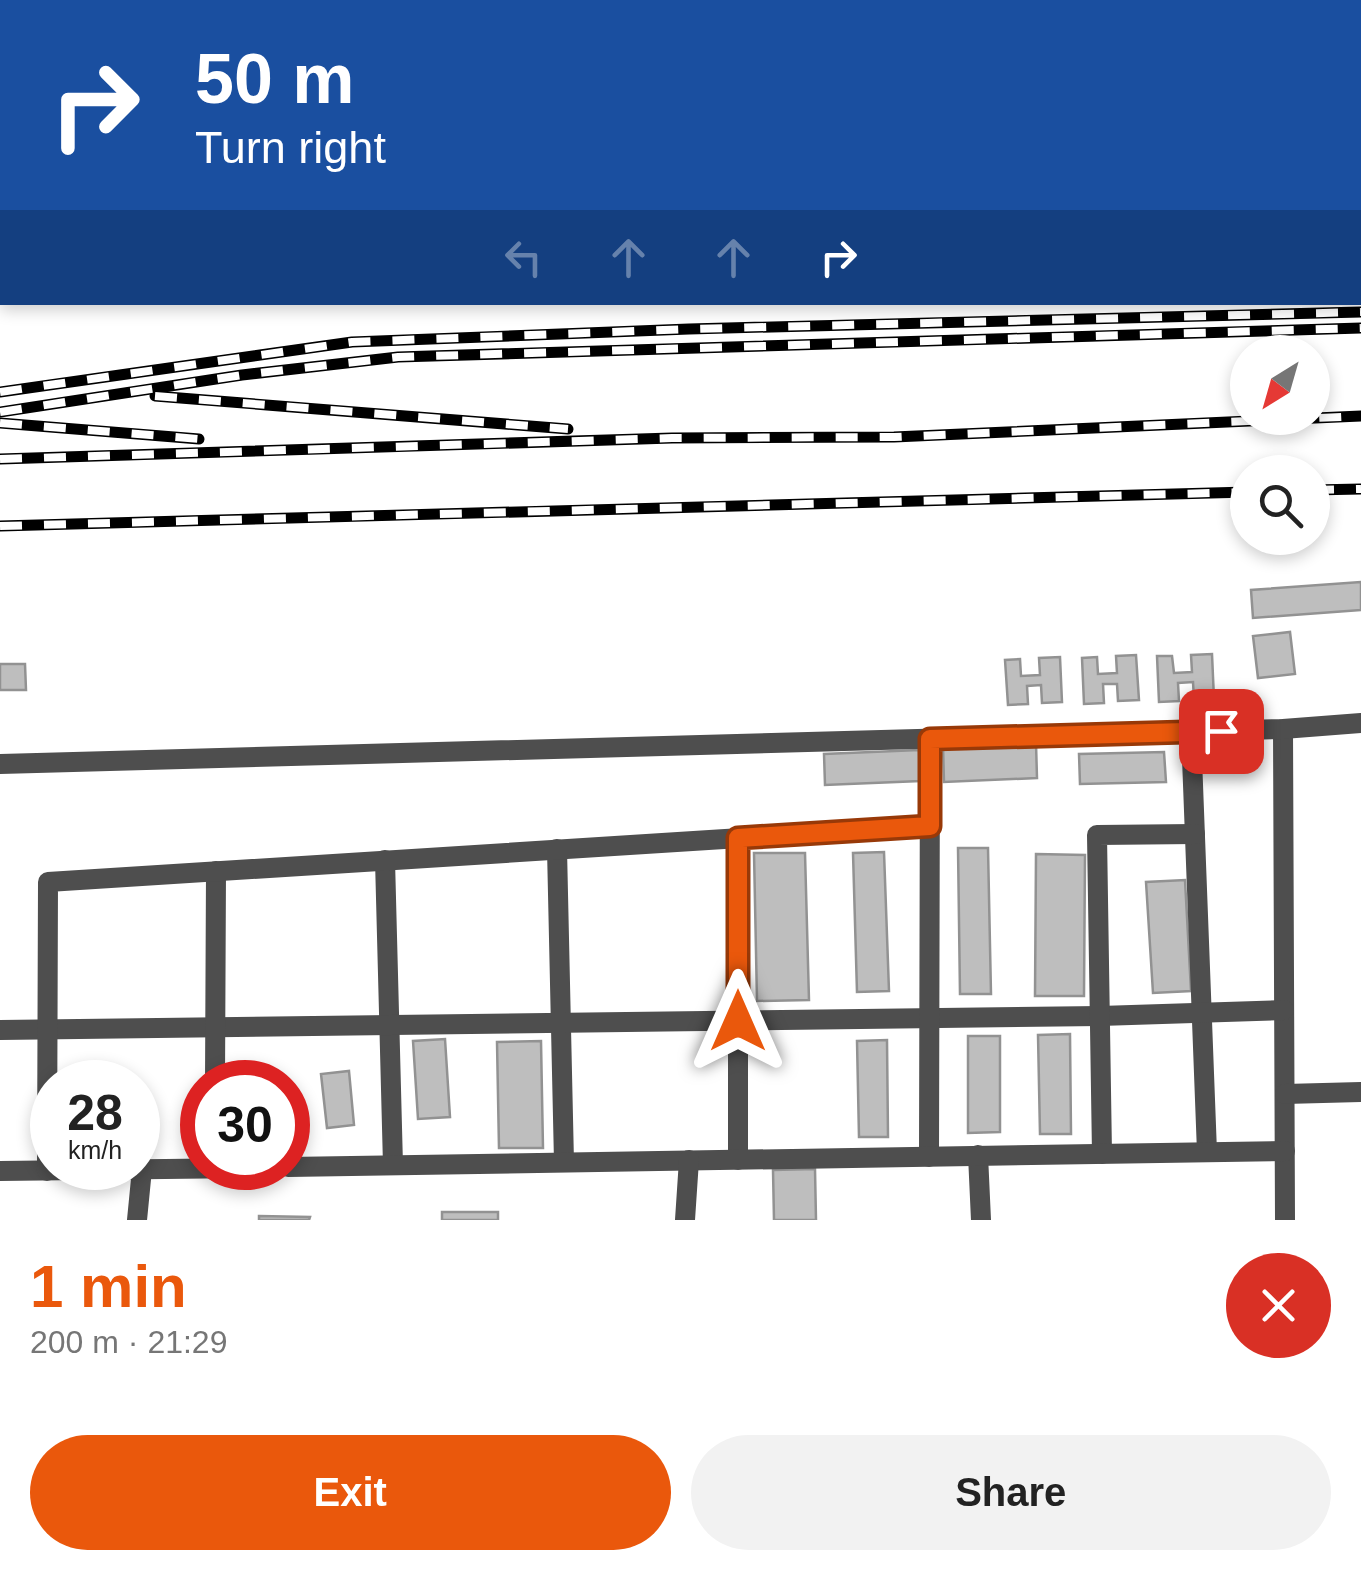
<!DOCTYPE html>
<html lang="en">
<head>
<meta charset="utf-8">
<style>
  body { margin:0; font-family:Arial,sans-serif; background:#f2f2f2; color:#222; height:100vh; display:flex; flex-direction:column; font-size:38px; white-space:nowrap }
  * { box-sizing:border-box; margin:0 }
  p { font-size:32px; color:#767676 }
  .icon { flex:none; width:55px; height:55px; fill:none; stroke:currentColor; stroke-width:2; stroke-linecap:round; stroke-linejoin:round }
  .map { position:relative; height:1220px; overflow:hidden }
  .drawer { display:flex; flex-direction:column; background:#fff; flex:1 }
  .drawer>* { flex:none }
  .guide { position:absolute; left:0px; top:0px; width:1362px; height:305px; box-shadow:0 5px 15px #0003; background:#1a4fa0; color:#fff; overflow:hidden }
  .needle { width:65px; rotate:217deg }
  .tools { position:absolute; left:1230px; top:335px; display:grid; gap:20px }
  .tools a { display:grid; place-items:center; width:100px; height:100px; border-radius:50%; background:#fff; box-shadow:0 5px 15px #0003; font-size:50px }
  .speed { position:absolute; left:30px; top:1060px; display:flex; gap:20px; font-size:50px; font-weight:700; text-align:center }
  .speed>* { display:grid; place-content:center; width:130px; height:130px; border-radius:50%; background:#fff; box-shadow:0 5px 15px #0003; line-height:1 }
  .speed small { font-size:25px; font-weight:400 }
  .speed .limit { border:15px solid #d22; background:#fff; color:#111 }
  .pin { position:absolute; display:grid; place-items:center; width:85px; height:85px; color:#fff; margin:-42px; border-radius:20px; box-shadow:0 5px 15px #0006 }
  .me { position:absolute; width:110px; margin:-55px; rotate:0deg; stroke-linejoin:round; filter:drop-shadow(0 0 8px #0008) }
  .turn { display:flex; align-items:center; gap:35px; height:210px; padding:0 30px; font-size:45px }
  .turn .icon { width:130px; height:130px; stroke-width:2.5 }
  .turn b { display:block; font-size:70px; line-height:85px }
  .lanes { display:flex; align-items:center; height:95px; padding:0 30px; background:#0003; justify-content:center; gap:50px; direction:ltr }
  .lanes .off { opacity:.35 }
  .round { display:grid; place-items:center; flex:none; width:105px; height:105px; border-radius:52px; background:#f2f2f2 }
  .overview { display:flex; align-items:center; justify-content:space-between; height:170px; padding:0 30px }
  h1 { font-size:60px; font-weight:600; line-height:75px; color:#ea580c }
  .cta { display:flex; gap:20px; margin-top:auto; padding:20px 30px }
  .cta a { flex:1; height:115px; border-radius:60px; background:#ea580c; color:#fff; font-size:40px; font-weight:600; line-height:115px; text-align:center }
  .cta a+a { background:#f2f2f2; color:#222 }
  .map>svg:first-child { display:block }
  .building { fill:#bebebe; stroke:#929292; stroke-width:2.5 }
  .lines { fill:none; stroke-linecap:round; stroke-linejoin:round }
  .path { stroke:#707070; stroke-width:5; stroke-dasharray:2.5 5; stroke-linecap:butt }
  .street { stroke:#4e4e4e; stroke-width:20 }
  .rail-casing { stroke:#000; stroke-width:11 }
  .rail { stroke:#fff; stroke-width:8; stroke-dasharray:22; stroke-linecap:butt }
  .route-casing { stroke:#983908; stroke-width:25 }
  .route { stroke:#ea580c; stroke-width:18 }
</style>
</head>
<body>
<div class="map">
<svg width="1361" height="1220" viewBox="0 0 1361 1220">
  <rect width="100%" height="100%" fill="#fff"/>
  <!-- building -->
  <g class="building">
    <path d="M1361 582V610L1253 618 1251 590Z"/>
    <path d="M1290 632 1295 674 1258 678 1253 636Z"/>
    <path d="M1212 654 1214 699 1194 700 1193 682 1178 683 1179 701 1159 702 1157 656H1172L1174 673 1192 672 1191 655Z"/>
    <path d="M1136 655 1139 700 1118 701 1117 684H1103L1104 703 1084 704 1082 658 1097 657 1098 674 1117 673 1116 656Z"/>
    <path d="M1060 657 1062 702 1042 703 1041 685 1027 686 1028 704 1008 705 1005 660 1020 659 1021 676 1040 675 1039 658Z"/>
    <path d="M0 664H25L26 690H0Z"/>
    <path d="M1036 743 1037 778 944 782 943 746Z"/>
    <path d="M919 750 920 781 825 785 824 754Z"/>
    <path d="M1164 752 1166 782 1080 784 1079 754Z"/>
    <path d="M958 848H988L991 994H960Z"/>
    <path d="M884 852 889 991 857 992 853 853Z"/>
    <path d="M754 853H805L809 1000 757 1001Z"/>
    <path d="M1036 854 1085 855 1084 996H1035Z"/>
    <path d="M1185 880 1191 991 1153 993 1146 882Z"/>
    <path d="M1070 1034 1071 1134H1040L1038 1035Z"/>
    <path d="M968 1036H1000V1132L968 1133Z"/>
    <path d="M445 1039 450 1117 418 1119 413 1041Z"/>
    <path d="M887 1040 888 1137H859L857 1041Z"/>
    <path d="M541 1041 543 1148H499L497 1042Z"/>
    <path d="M349 1071 354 1125 327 1128 321 1074Z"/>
    <path d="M260 1074 283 1075V1082H260Z"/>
    <path d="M815 1169 816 1220H774L773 1170Z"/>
    <rect x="442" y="1212" width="56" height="8"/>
    <path d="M259 1216 310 1217 309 1220H259Z"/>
  </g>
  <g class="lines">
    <!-- path -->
    <path class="path" d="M0 245H2"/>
    <!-- street -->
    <g class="street">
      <path d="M29 0 33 2"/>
      <path d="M935 0 937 2"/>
      <path d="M1217 0 1220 2"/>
      <path d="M1238 0 1240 2"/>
      <path d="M1317 2 1329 0"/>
      <path d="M1283 729 1285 1220"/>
      <path d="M1191 732 1207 1152"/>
      <path d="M0 764 1283 729 1361 723"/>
      <path d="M738 838V1160"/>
      <path d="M557 849 564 1162"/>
      <path d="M385 860 393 1165"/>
      <path d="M0 1030 1100 1016 1284 1010"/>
      <path d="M215 1082 216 871"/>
      <path d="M1285 1094 1361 1092"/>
      <path d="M1102 1154 1097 835 1195 834"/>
      <path d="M978 1155 981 1220"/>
      <path d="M929 1157 930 739"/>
      <path d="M288 1167 1285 1151"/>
      <path d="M0 1171 247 1168"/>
      <path d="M47 1171 48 882 930 826"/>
      <path d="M137 1220 142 1169"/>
      <path d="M685 1220 689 1160"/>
    </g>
    <!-- rail casing -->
    <g class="rail-casing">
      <g id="rail">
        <path d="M0 392 352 342 689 329 1361 312"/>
        <path d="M155 396 568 429"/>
        <path d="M0 412 242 375 398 357 1361 328"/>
        <path d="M0 423 199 439"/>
        <path d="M0 459 672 438 894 437 1361 416"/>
        <path d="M1312 490 1361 489"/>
        <path d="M0 526 1248 492"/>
      </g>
    </g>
    <!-- rail -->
    <use href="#rail" class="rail"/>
  </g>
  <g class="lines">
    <!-- route casing -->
    <g class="route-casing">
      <path id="route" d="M738 1021V838L930 826V739L1221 731"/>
    </g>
    <!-- route -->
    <use href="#route" class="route"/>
  </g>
</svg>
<div class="tools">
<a><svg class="needle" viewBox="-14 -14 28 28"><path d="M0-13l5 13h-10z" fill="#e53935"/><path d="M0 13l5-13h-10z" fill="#767676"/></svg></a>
<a><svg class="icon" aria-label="search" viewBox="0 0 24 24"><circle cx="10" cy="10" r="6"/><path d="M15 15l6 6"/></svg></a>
</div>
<div class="speed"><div>28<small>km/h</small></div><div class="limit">30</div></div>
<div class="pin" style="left:1221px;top:731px;background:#d93025"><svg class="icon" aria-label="arrive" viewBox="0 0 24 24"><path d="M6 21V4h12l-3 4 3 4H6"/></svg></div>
<svg class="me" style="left:738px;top:1021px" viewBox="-20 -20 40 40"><path d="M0-17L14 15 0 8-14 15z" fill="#ea580c" stroke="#fff" stroke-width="4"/></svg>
<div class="guide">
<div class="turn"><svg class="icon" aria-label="right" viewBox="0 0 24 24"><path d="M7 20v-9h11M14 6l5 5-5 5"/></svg><div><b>50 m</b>Turn right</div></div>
<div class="lanes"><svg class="icon off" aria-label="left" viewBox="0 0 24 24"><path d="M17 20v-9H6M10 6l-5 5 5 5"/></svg><svg class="icon off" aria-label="ahead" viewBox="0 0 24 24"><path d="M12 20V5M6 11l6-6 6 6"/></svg><svg class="icon off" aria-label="ahead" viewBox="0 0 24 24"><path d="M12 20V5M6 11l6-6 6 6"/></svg><svg class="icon" aria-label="right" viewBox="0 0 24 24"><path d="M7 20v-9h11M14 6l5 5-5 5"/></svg></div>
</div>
</div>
<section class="drawer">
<div class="overview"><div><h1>1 min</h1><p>200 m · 21:29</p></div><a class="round" style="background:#d93025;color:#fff"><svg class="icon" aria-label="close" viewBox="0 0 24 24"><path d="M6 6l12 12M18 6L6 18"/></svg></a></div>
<div class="cta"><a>Exit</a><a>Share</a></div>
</section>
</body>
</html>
